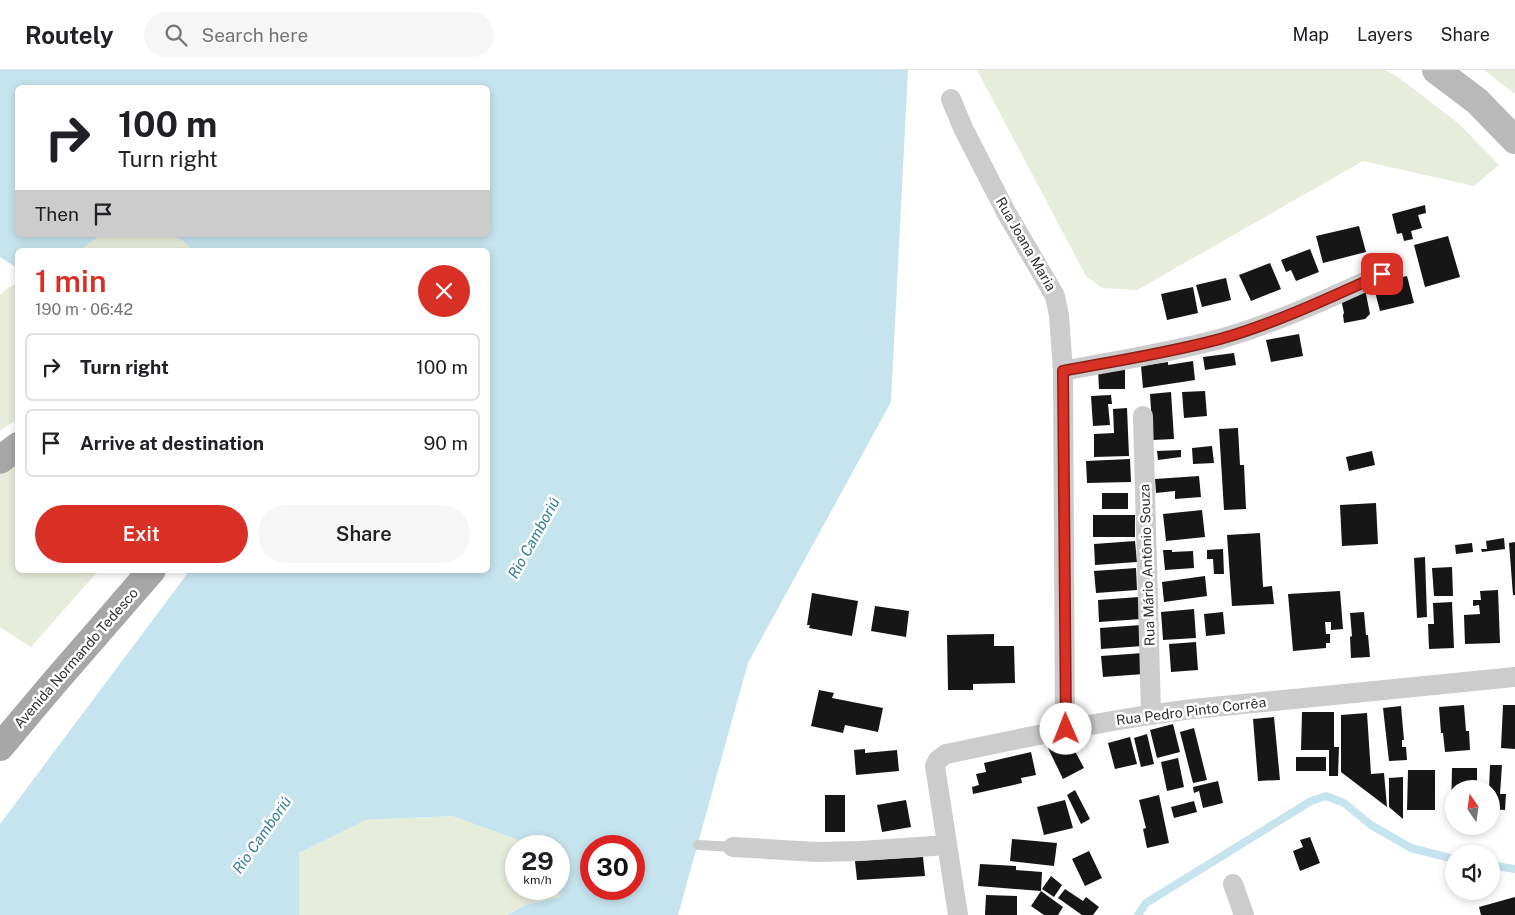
<!DOCTYPE html>
<html lang="en">
<head>
<meta charset="utf-8">
<style>
  body { margin:0; font-family:"Public Sans",sans-serif; background:#f6f6f6; color:#202124; height:100vh; display:flex; flex-direction:column; font-size:19px; white-space:nowrap }
  * { box-sizing:border-box; margin:0 }
  p { font-size:16px; color:#757577 }
  .icon { flex:none; width:28px; height:28px; fill:none; stroke:currentColor; stroke-width:2; stroke-linecap:round; stroke-linejoin:round }
  .map { position:relative; flex:1; overflow:hidden }
  .side { position:absolute; left:15px; top:178px; width:475px; height:325px; display:flex; flex-direction:column; background:#fff; border-radius:8px; box-shadow:0 2px 8px #0003 }
  .side>* { flex:none }
  .guide { position:absolute; left:15px; top:15px; width:475px; height:152px; border-radius:8px; box-shadow:0 2px 8px #0003; background:#fff; color:#202124; overflow:hidden }
  .needle { width:32px; rotate:347deg }
  .fabs { position:absolute; left:1445px; top:710px; display:grid; gap:10px }
  .fabs a { display:grid; place-items:center; width:55px; height:55px; border-radius:50%; background:#fff; box-shadow:0 2px 8px #0003; font-size:25px }
  .speed { position:absolute; left:505px; top:765px; display:flex; gap:10px; font-size:25px; font-weight:700; text-align:center }
  .speed>* { display:grid; place-content:center; width:65px; height:65px; border-radius:50%; background:#fff; box-shadow:0 2px 8px #0003; line-height:1 }
  .speed small { font-size:12px; font-weight:400 }
  .speed .limit { border:8px solid #d22; background:#fff; color:#111 }
  .pin { position:absolute; display:grid; place-items:center; width:42px; height:42px; color:#fff; margin:-21px; border-radius:10px; box-shadow:0 2px 8px #0006 }
  .me { position:absolute; width:55px; margin:-28px; rotate:359deg; stroke-linejoin:round; filter:drop-shadow(0 0 4px #0008) }
  .turn { display:flex; align-items:center; gap:18px; height:105px; padding:0 20px; font-size:22px }
  .turn .icon { width:65px; height:65px; stroke-width:2.5 }
  .turn b { display:block; font-size:35px; line-height:42px }
  .then { display:flex; align-items:center; height:48px; padding:0 20px; background:#0003; gap:10px; font-size:19px }
  .round { display:grid; place-items:center; flex:none; width:52px; height:52px; border-radius:26px; background:#f6f6f6 }
  .summary { display:flex; align-items:center; justify-content:space-between; height:85px; padding:0 20px }
  h1 { font-size:30px; font-weight:600; line-height:38px; color:#d93025 }
  .cta { display:flex; gap:10px; margin-top:auto; padding:10px 20px }
  .cta a { flex:1; height:58px; border-radius:30px; background:#d93025; color:#fff; font-size:20px; font-weight:600; line-height:58px; text-align:center }
  .cta a+a { background:#f6f6f6; color:#202124 }
  ul { padding:0; list-style:none }
  li { display:flex; align-items:center; gap:15px; height:68px; margin:0 10px 8px; padding:0 10px; border:2px solid #e0e0e0; border-radius:8px }
  li div { flex:1 }
  li b { display:block; font-size:19px }
  li em { font-style:normal }
  header { display:flex; align-items:center; gap:30px; box-sizing:border-box; height:70px; padding:0 25px; background:#fff; border-bottom:1px solid #e0e0e0 }
  header strong { font-size:24px }
  nav { display:flex; gap:28px; margin-inline-start:auto; font-size:18px }
  .search { width:350px; height:45px; background:#f6f6f6; display:flex; align-items:center; gap:12px; box-sizing:border-box; padding:0 18px; border-radius:28px; color:#757577; font-size:19px }
  .map>svg:first-child { display:block }
  .green { fill:#e7eddb }
  .water { fill:#c6e4ee; fill-rule:evenodd }
  .lines { fill:none; stroke-linecap:round; stroke-linejoin:round }
  .stream { stroke:#c6e4ee; stroke-width:8 }
  .building { fill:#161616 }
  .lane { stroke:#ccc; stroke-width:10 }
  .street { stroke:#ccc; stroke-width:20 }
  .secondary { stroke:#b9b9b9; stroke-width:28 }
  .primary { stroke:#a7a7a7; stroke-width:28 }
  .route-casing { stroke:#8d1f18; stroke-width:12 }
  .route { stroke:#d93025; stroke-width:9 }
  .labels { text-anchor:middle; stroke-width:5; stroke-linejoin:round; paint-order:stroke }
  .street-label { font-size:14px; fill:#2f2f2f; stroke:#fff }
  .water-label { font-size:15px; font-style:italic; fill:#367d97; stroke:#fff }
</style>
</head>
<body>
<header>
<strong>Routely</strong>
<div class="search"><svg class="icon" aria-label="search" viewBox="0 0 24 24"><circle cx="10" cy="10" r="6"/><path d="M15 15l6 6"/></svg>Search here</div>
<nav><a>Map</a><a>Layers</a><a>Share</a></nav>
</header>
<div class="map">
<svg width="1515" height="845" viewBox="0 0 1515 845">
  <rect width="100%" height="100%" fill="#fff"/>
  <!-- green -->
  <g class="green">
    <path d="M977 0H1385L1398 7 1458 53 1499 95 1474 116 1363 91 1137 220 1102 218 1086 206Z"/>
    <path d="M1484 0H1515V24Z"/>
    <path d="M101 165H171L183 171 192 180H80Z"/>
    <path d="M17 213V349L0 361V225L6 219Z"/>
    <path d="M17 387 18 500H99L31 577 0 557V402Z"/>
    <path d="M452 746 535 776H516V819H558L561 827 525 835 507 845H299V783L366 750Z"/>
  </g>
  <!-- water -->
  <path class="water" d="M0 0H908L891 332 748 593 678 845H507L525 835 560 827 558 819 559 776H535L452 746 366 750 299 783V845H0V754L190 500H488V180H192L183 171 171 165H488V18H18V165H101L80 180H18L17 198 0 187ZM591 776H634V819H591Z"/>
  <g class="lines">
    <!-- stream -->
    <g class="stream">
      <path d="M1491 795 1515 799"/>
      <path d="M1138 845 1146 833 1311 731 1326 726 1344 733 1371 755 1411 778 1454 789"/>
    </g>
  </g>
  <!-- building -->
  <g class="building">
    <path d="M1425 135 1426 143 1418 145 1422 158 1411 161 1413 169 1404 171 1402 163 1397 164 1392 144Z"/>
    <path d="M1359 156 1366 182 1323 193 1316 166Z"/>
    <path d="M1448 166 1460 207 1425 217 1414 175Z"/>
    <path d="M1310 179 1319 202 1296 211 1291 200 1286 202 1281 190Z"/>
    <path d="M1270 193 1281 219 1251 231 1239 205Z"/>
    <path d="M1407 206 1414 233 1380 241 1373 214Z"/>
    <path d="M1226 208 1231 230 1202 237 1196 215Z"/>
    <path d="M1193 217 1198 243 1167 250 1161 224Z"/>
    <path d="M1365 219 1370 244 1365 249 1344 253 1343 245 1344 243 1340 224Z"/>
    <path d="M1299 264 1303 286 1271 292 1266 270Z"/>
    <path d="M1234 283 1236 295 1205 300 1203 287Z"/>
    <path d="M1193 291 1195 310 1143 318 1141 296 1168 292V295Z"/>
    <path d="M1098 299H1125V319H1099Z"/>
    <path d="M1205 321 1207 346 1184 348 1182 322Z"/>
    <path d="M1171 322 1174 369 1153 370 1150 324Z"/>
    <path d="M1111 325 1112 334H1108L1110 355 1093 356 1091 326Z"/>
    <path d="M1127 338 1129 386 1094 387V364L1114 363 1113 339Z"/>
    <path d="M1238 358 1240 395H1244L1246 439 1224 440 1219 359Z"/>
    <path d="M1212 376 1214 393 1193 394 1192 378Z"/>
    <path d="M1181 380V387L1158 390 1157 381Z"/>
    <path d="M1372 381 1375 395 1349 401 1346 387Z"/>
    <path d="M1130 389 1131 412 1087 413 1086 391Z"/>
    <path d="M1199 406 1201 427 1175 429V421L1156 423 1155 409Z"/>
    <rect x="1102" y="423" width="26" height="16"/>
    <path d="M1376 433 1378 474 1342 476 1340 435Z"/>
    <path d="M1202 440 1205 467 1166 471 1163 444Z"/>
    <rect x="1093" y="445" width="42" height="22"/>
    <path d="M1260 463 1263 517 1272 516 1274 534 1232 536 1227 465Z"/>
    <path d="M1504 468 1505 479 1482 482 1481 479H1487L1486 471Z"/>
    <path d="M1135 471 1137 492 1095 495 1094 474Z"/>
    <path d="M1515 472V525H1513L1509 473Z"/>
    <path d="M1472 473 1473 482 1456 484 1455 475Z"/>
    <path d="M1223 479 1224 504H1214L1213 489H1207V480Z"/>
    <path d="M1163 480H1172V482L1193 481 1194 498 1165 500Z"/>
    <path d="M1425 487 1427 547 1417 548 1414 488Z"/>
    <path d="M1452 497 1453 526H1434L1432 498Z"/>
    <path d="M1136 498 1137 520 1096 523 1094 501Z"/>
    <path d="M1205 506 1207 526 1164 532 1162 512Z"/>
    <path d="M1498 520 1500 573 1465 574 1464 545 1480 544 1479 535 1473 536V530H1481L1480 521Z"/>
    <path d="M1340 521 1343 559 1331 560V552H1325L1326 564H1330V573H1326V578L1293 581 1288 524Z"/>
    <path d="M812 523 858 531 852 566 809 558 810 555H807Z"/>
    <path d="M1139 527 1141 549 1099 552 1098 530Z"/>
    <path d="M1452 532 1454 578 1429 579 1428 554H1434L1433 533Z"/>
    <path d="M875 536 909 541 906 567 871 561Z"/>
    <path d="M1194 539 1196 568 1163 570 1161 542Z"/>
    <path d="M1223 542 1225 564 1206 566 1204 544Z"/>
    <path d="M1364 542 1366 565H1368L1370 587 1351 588 1350 567 1352 566 1350 543Z"/>
    <path d="M1141 555 1143 576 1101 579 1100 558Z"/>
    <path d="M994 564V576H1014L1015 613 973 614V620H948L947 565Z"/>
    <path d="M1196 572 1198 600 1171 602 1169 574Z"/>
    <path d="M1143 583 1144 604 1103 607 1101 586Z"/>
    <path d="M819 620 834 623 832 628 883 638 878 662 845 655 843 663 811 656Z"/>
    <path d="M1464 635 1466 661H1469L1470 680 1445 682 1443 663H1441L1439 637Z"/>
    <path d="M1503 635H1515V679L1501 678Z"/>
    <path d="M1401 636 1404 670H1402V677H1406L1407 690 1389 691 1383 638Z"/>
    <path d="M1302 642H1334V677H1339L1338 706H1329V680H1301Z"/>
    <path d="M1367 643 1371 704 1384 703 1387 737 1341 702V645Z"/>
    <path d="M1274 647 1280 710 1258 711 1253 649Z"/>
    <path d="M1173 654 1180 682 1157 688 1150 660Z"/>
    <path d="M1194 658 1207 710 1193 713 1180 662Z"/>
    <path d="M1147 664 1154 694 1141 697 1134 668Z"/>
    <path d="M1130 667 1137 694 1115 699 1108 673Z"/>
    <path d="M1068 668 1084 698 1063 709 1048 678Z"/>
    <path d="M865 679V683L897 680 899 701 856 705 854 680Z"/>
    <path d="M1031 682 1036 705 1021 708 1022 713 973 724 972 717 979 715 976 704 986 702 984 693Z"/>
    <rect x="1296" y="687" width="30" height="14"/>
    <path d="M1178 688 1184 717 1167 721 1161 692Z"/>
    <path d="M1490 695H1502L1500 724H1506L1505 740 1491 739V719H1489Z"/>
    <path d="M1452 698H1477V719H1454V743H1451Z"/>
    <path d="M1408 700H1435V740H1407Z"/>
    <path d="M1403 707V749L1389 737V708Z"/>
    <path d="M1218 711 1223 733 1203 738 1199 721 1194 723 1193 717Z"/>
    <path d="M1075 720 1090 749 1081 754 1067 725Z"/>
    <rect x="825" y="725" width="20" height="37"/>
    <path d="M1159 725 1169 773 1147 778 1143 759 1146 758 1139 730Z"/>
    <path d="M906 730 911 757 882 762 877 735Z"/>
    <path d="M1065 730 1073 758 1044 765 1037 737Z"/>
    <path d="M1194 731 1197 742 1174 748 1171 737Z"/>
    <path d="M1310 767 1320 793 1300 801 1293 781 1303 777 1300 770Z"/>
    <path d="M1012 769 1057 773 1054 796 1010 791Z"/>
    <path d="M1089 781 1102 808 1085 816 1072 789Z"/>
    <path d="M923 787 925 806 857 810 855 791Z"/>
    <path d="M980 794 1016 796V800L1042 802 1041 821 978 816Z"/>
    <path d="M1051 806 1062 815 1054 827 1042 819Z"/>
    <path d="M1065 819 1083 831 1086 827 1099 837 1093 845H1082L1058 828Z"/>
    <path d="M1041 821 1063 837 1058 845H1044L1031 836Z"/>
    <path d="M986 825 1017 826V845H985Z"/>
    <path d="M1515 827V845H1481L1479 837Z"/>
  </g>
  <g class="lines">
    <!-- lane -->
    <path class="lane" d="M698 775 733 777"/>
    <!-- street -->
    <g class="street">
      <path d="M951 29 963 58 1006 142 1055 226 1059 245 1063 301 1065 659"/>
      <path d="M1063 301C1115 291 1168 283 1220 269 1276 253 1329 228 1382 204"/>
      <path d="M1143 346 1151 644"/>
      <path d="M733 777 817 782 861 781 947 775"/>
      <path d="M1233 814 1244 845"/>
      <path d="M958 845 935 696 938 690 946 684C1028 667 1110 649 1193 639L1515 607"/>
    </g>
    <!-- secondary -->
    <path class="secondary" d="M1436 0 1477 31 1515 70"/>
    <!-- primary -->
    <g class="primary">
      <path d="M0 390 18 376"/>
      <path d="M0 677 53 614 152 500"/>
    </g>
  </g>
  <g class="lines">
    <!-- route casing -->
    <g class="route-casing">
      <path id="route" d="M1066 659 1063 301C1115 291 1168 283 1220 269 1276 253 1329 228 1382 204"/>
    </g>
    <!-- route -->
    <use href="#route" class="route"/>
  </g>
  <g class="labels">
    <!-- street labels -->
    <g class="street-label">
      <text transform="translate(1026 174) rotate(60)" y="5">Rua Joana Maria</text>
      <text transform="translate(1147 495) rotate(-92)" y="5">Rua Mário Antônio Souza</text>
      <text transform="translate(76 588) rotate(-49)" y="5">Avenida Normando Tedesco</text>
      <text transform="translate(1191 641) rotate(-7)" y="5">Rua Pedro Pinto Corrêa</text>
    </g>
    <!-- water labels -->
    <g class="water-label">
      <text transform="translate(534 468) rotate(-61)" y="5">Rio Camboriú</text>
      <text transform="translate(262 765) rotate(-55)" y="5">Rio Camboriú</text>
    </g>
  </g>
</svg>
<div class="fabs">
<a><svg class="needle" viewBox="-14 -14 28 28"><path d="M0-13l5 13h-10z" fill="#e53935"/><path d="M0 13l5-13h-10z" fill="#757577"/></svg></a>
<a><svg class="icon" aria-label="sound" viewBox="0 0 24 24"><path d="M4 9h4l5-4v14l-5-4H4zM17 9q2 3 0 6"/></svg></a>
</div>
<div class="speed"><div>29<small>km/h</small></div><div class="limit">30</div></div>
<div class="pin" style="left:1382px;top:204px;background:#d93025"><svg class="icon" aria-label="arrive" viewBox="0 0 24 24"><path d="M6 21V4h12l-3 4 3 4H6"/></svg></div>
<svg class="me" style="left:1066px;top:659px" viewBox="-20 -20 40 40"><circle r="19" fill="#fff"/><path d="M0-13L10 11 0 6-10 11z" fill="#d93025"/></svg>
<div class="guide">
<div class="turn"><svg class="icon" aria-label="right" viewBox="0 0 24 24"><path d="M7 20v-9h11M14 6l5 5-5 5"/></svg><div><b>100 m</b>Turn right</div></div>
<div class="then">Then<svg class="icon" aria-label="arrive" viewBox="0 0 24 24"><path d="M6 21V4h12l-3 4 3 4H6"/></svg></div>
</div>
<section class="side">
<div class="summary"><div><h1>1 min</h1><p>190 m · 06:42</p></div><a class="round" style="background:#d93025;color:#fff"><svg class="icon" aria-label="close" viewBox="0 0 24 24"><path d="M6 6l12 12M18 6L6 18"/></svg></a></div>
<ul>
<li><svg class="icon" aria-label="right" viewBox="0 0 24 24"><path d="M7 20v-9h11M14 6l5 5-5 5"/></svg><div><b>Turn right</b></div><em>100 m</em></li>
<li><svg class="icon" aria-label="arrive" viewBox="0 0 24 24"><path d="M6 21V4h12l-3 4 3 4H6"/></svg><div><b>Arrive at destination</b></div><em>90 m</em></li>
</ul>
<div class="cta"><a>Exit</a><a>Share</a></div>
</section>
</div>
</body>
</html>
